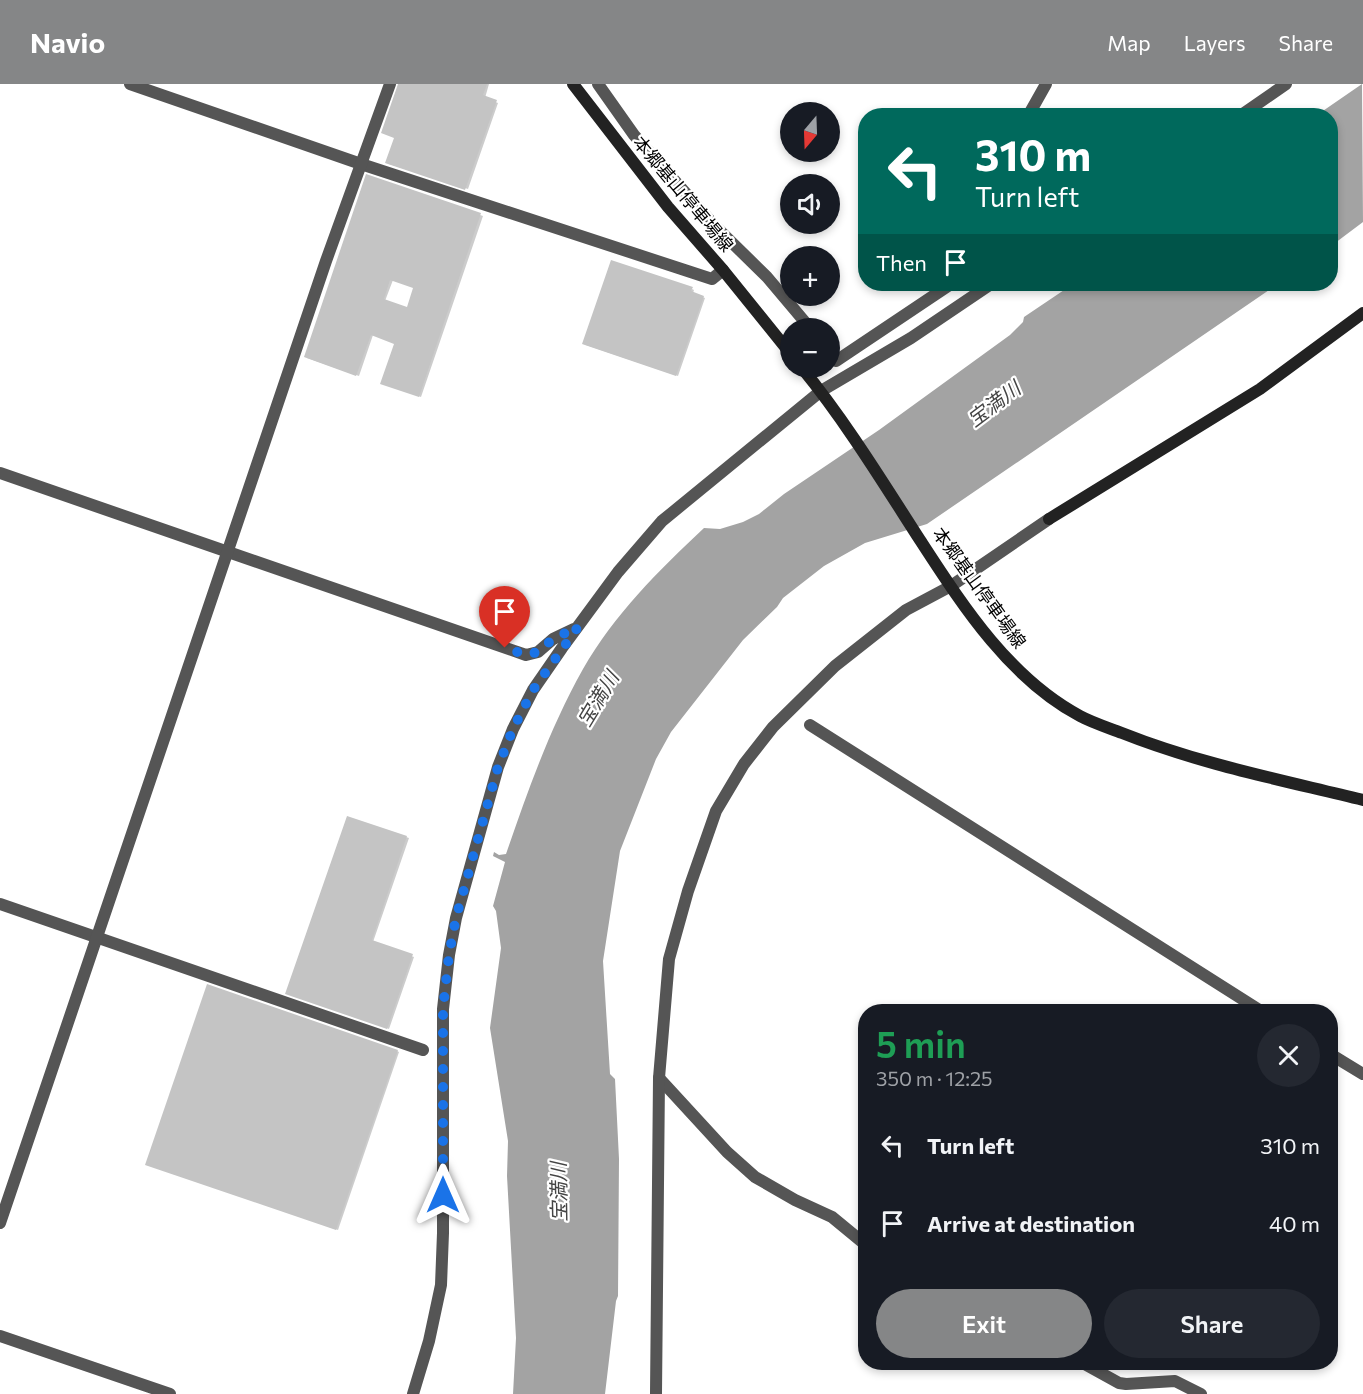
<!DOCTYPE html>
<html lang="en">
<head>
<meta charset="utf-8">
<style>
  body { margin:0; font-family:Commissioner,"Noto Sans JP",sans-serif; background:#242831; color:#f1f3f6; height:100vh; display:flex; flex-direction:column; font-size:22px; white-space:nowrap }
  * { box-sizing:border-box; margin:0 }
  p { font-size:20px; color:#9ea1a6 }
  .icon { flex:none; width:33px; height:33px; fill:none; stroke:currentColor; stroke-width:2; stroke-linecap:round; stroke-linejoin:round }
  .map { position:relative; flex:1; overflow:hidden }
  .panel { position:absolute; left:858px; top:920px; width:480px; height:366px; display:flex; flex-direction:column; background:#171b24; border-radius:24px; box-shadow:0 3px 9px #0003 }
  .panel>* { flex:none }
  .hud { position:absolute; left:858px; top:24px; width:480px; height:183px; border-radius:24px; box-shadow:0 3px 9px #0003; background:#00695c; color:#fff; overflow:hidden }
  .needle { width:39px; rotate:199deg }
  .controls { position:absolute; left:780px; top:18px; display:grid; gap:12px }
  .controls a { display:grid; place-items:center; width:60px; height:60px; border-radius:50%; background:#171b24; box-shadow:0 3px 9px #0003; font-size:30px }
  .pin { position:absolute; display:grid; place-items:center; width:51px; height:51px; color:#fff; margin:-62px -26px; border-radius:50% 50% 50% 0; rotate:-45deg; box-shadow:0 0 6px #0007 }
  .pin .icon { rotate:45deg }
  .me { position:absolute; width:66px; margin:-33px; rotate:0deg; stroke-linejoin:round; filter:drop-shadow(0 0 4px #0008) }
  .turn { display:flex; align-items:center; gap:21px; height:126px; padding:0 18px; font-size:27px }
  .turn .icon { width:78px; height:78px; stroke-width:2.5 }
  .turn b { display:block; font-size:42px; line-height:51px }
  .then { display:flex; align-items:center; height:57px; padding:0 18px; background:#0003; gap:12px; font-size:22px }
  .round { display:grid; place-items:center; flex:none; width:63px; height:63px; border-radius:32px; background:#242831 }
  .headline { display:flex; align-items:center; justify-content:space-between; height:102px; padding:0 18px }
  h1 { font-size:36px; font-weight:600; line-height:45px; color:#1e9e55 }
  .action { display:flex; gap:12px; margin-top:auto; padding:12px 18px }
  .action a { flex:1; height:69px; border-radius:36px; background:#858687; color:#fff; font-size:24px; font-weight:600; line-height:69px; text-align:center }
  .action a+a { background:#242831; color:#f1f3f6 }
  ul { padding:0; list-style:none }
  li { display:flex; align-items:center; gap:18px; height:78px; padding:0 18px }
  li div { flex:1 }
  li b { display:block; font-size:22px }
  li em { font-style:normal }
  header { display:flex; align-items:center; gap:36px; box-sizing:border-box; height:84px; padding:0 30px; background:#858687; color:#fff }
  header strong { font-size:28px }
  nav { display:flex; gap:33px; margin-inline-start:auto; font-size:21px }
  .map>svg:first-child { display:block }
  .water { fill:#a3a3a3 }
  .shadow { fill:#0003; fill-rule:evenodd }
  .building { fill:#c4c4c4; fill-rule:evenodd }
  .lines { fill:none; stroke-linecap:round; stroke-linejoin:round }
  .street { stroke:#555; stroke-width:12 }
  .secondary { stroke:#222; stroke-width:12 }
  .route { stroke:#1a73e8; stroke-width:10; stroke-dasharray:0 18 }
  .labels { text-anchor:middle; stroke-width:4.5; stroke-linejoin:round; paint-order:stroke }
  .street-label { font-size:18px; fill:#000; stroke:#fff }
  .water-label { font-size:20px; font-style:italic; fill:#444; stroke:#fff }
</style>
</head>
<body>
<header>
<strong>Navio</strong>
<nav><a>Map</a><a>Layers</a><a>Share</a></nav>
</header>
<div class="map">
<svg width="1363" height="1310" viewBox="0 0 1363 1310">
  <rect width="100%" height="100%" fill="#fff"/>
  <!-- water -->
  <g class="water">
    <path d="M1362 0 1363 138 1331 162 1330 32 1317 31Z"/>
    <path d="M1073 200H1278L927 440 865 459 824 482 783 514 777 523 743 556 671 648 656 675 620 767 603 877 610 990 615 995 619 1075 618 1212 616 1217 605 1310H513L516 1254 507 1092 508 1057 490 944 501 864 496 827 493 822 505 778 493 772 494 768 499 771 506 770C528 706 550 644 583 585 614 531 659 486 704 444L720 445 743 438 759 430 784 410 879 346 1010 251 1023 238 1024 233Z"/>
  </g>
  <!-- shadow -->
  <g class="shadow">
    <path d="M399 0H489L485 14 498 19 468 105 389 80 396 53Z"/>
    <path d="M367 92 483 132 421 313 384 300 396 260 373 251 359 292 307 274ZM393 196 415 204 407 225 385 217Z"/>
    <path d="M692 205 694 206 693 209 705 214 678 292 586 261Z"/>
    <path d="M348 734 409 754 373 858 414 873 389 945 289 910Z"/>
    <path d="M397 967 399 968 338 1146 149 1081Z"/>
  </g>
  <!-- building -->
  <g class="building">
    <path d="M398 0H487L483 11 497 16 465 106 385 79 394 54 381 49Z"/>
    <path d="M366 90 481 129 419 313 380 300 394 260 371 251 356 292 304 273ZM390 196 413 204 407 223 384 215Z"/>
    <path d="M611 176 693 203 691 207 704 212 676 292 582 260Z"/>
    <path d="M347 732 407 752 372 856 413 870 387 945 285 910Z"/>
    <path d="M207 900 398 966 336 1146 145 1081Z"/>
  </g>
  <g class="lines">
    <!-- street -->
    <g class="street">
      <path d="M130 0 361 80 712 195 723 186"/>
      <path d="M598 0 634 51 714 141 767 193 810 244"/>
      <path d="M1028 32 1046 0"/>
      <path d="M1240 32 1286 0"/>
      <path d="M830 269 836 277 951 200"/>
      <path d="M0 389 526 571 538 568 553 555 574 545"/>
      <path d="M810 641 1261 927"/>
      <path d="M0 820 423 966"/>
      <path d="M1330 970 1363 990"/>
      <path d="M659 994 727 1068 755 1093 795 1116 832 1133 866 1161"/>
      <path d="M0 1139 326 177 390 0"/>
      <path d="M0 1252 170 1310"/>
      <path d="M1081 1278 1119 1299 1126 1300 1175 1297 1201 1310"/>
      <path d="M413 1310 429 1257 441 1201 443 1149V925L449 871 456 834 498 683 513 645 533 606 562 564 618 488 662 437 821 307 911 254 991 200"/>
      <path d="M656 1310 659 994 669 875 688 807 716 727 744 680 773 643 835 582 906 526 951 502 1049 435"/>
    </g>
    <!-- secondary -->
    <g class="secondary">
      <path d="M573 0 668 123 723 186 790 269"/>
      <path d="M802 284C846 338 882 397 920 456 963 522 1009 594 1080 632 1093 639 1109 644 1122 649 1200 680 1282 696 1363 716"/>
      <path d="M1049 435 1260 305 1363 229"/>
    </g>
  </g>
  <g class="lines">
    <!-- route -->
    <path class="route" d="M443 1111V925L449 871 456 834 498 683 513 645 533 606 578 543 553 555 538 568 526 571 505 564"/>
  </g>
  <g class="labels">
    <!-- street labels -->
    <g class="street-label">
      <text transform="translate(683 110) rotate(50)" y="6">本郷基山停車場線</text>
      <text transform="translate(979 504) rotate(54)" y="6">本郷基山停車場線</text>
    </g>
    <!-- water labels -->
    <g class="water-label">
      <text transform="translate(994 320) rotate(-37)" y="7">宝満川</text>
      <text transform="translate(598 615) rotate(-59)" y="7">宝満川</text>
      <text transform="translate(559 1108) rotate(-91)" y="7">宝満川</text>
    </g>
  </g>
</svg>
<div class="controls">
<a><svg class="needle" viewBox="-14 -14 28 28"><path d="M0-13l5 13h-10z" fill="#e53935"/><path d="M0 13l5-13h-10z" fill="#9ea1a6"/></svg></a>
<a><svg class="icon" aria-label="sound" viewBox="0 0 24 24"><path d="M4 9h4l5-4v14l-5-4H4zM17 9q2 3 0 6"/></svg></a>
<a>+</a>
<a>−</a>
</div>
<div class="pin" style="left:505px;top:564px;background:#d93025"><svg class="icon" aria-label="arrive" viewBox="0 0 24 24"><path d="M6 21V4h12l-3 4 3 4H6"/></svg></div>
<svg class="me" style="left:443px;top:1111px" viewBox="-20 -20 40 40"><path d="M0-17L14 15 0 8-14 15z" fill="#1a73e8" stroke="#fff" stroke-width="4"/></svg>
<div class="hud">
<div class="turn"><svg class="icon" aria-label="left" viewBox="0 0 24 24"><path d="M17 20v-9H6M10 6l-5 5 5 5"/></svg><div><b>310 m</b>Turn left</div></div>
<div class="then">Then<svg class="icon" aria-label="arrive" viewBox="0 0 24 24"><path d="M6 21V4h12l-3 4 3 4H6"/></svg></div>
</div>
<section class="panel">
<div class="headline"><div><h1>5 min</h1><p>350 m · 12:25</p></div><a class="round"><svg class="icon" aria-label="close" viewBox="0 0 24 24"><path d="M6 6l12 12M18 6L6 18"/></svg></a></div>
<ul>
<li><svg class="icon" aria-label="left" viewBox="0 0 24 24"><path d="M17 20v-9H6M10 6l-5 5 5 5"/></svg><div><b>Turn left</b></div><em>310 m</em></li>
<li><svg class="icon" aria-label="arrive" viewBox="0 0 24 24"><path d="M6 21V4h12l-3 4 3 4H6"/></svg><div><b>Arrive at destination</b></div><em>40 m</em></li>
</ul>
<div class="action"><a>Exit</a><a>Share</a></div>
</section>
</div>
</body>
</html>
